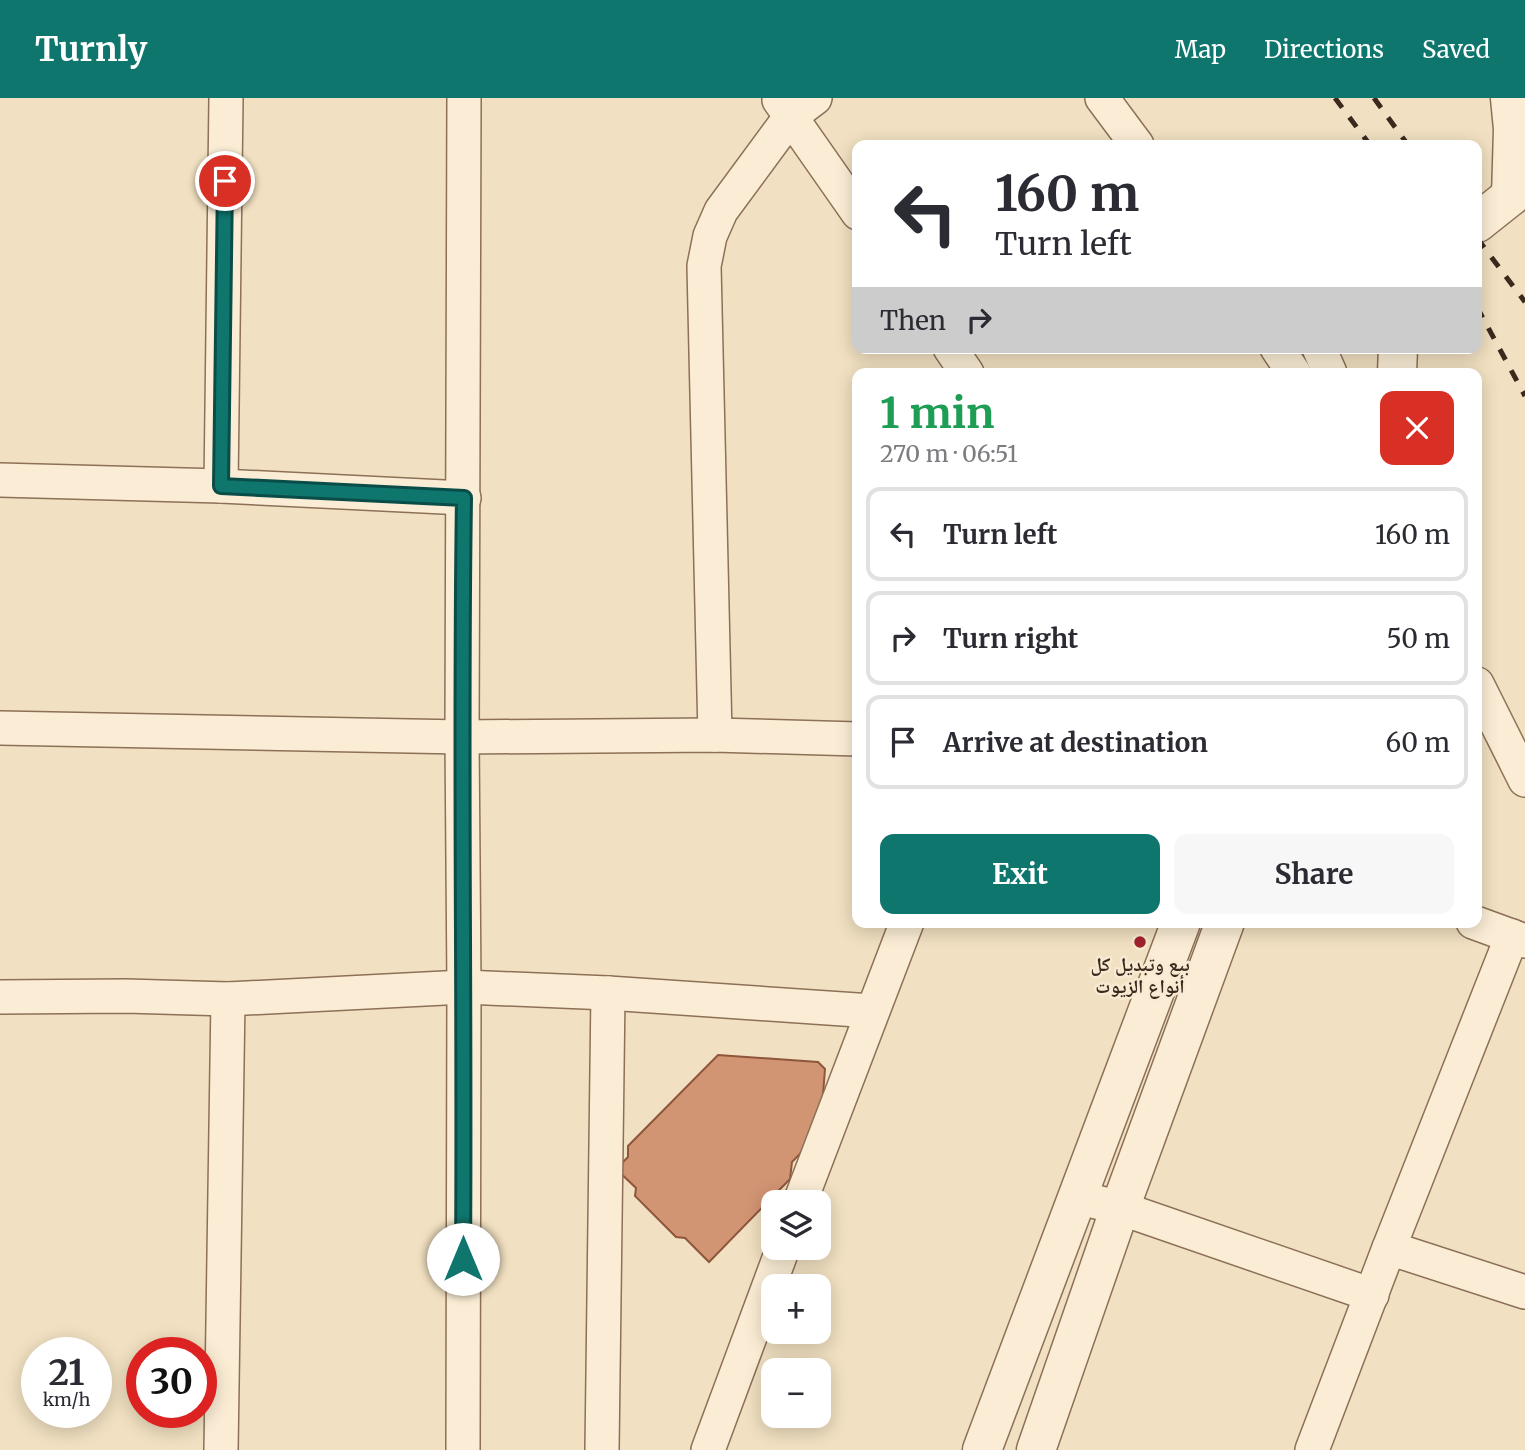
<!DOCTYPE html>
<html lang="en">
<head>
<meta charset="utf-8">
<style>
  body { margin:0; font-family:Merriweather,"Noto Naskh Arabic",serif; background:#f7f7f7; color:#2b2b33; height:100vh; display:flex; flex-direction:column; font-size:26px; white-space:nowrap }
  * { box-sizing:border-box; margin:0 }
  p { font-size:23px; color:#7c7c81 }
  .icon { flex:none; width:38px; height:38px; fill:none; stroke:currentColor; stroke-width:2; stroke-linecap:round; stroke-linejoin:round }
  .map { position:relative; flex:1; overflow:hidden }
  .sheet { position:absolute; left:852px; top:270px; width:630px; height:560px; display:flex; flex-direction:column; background:#fff; border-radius:14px; box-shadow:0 4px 18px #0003 }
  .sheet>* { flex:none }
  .guide { position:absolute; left:852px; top:42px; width:630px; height:214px; border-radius:14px; box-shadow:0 4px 18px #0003; background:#fff; color:#2b2b33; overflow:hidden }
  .controls { position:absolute; left:761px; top:1092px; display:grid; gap:14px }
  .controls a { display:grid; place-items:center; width:70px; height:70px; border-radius:14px; background:#fff; box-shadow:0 4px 18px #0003; font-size:35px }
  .speed { position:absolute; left:21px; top:1239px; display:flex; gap:14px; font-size:35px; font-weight:700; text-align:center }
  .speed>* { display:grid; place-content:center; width:91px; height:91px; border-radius:50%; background:#fff; box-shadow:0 4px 18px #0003; line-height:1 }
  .speed small { font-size:18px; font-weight:400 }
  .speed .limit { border:10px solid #d22; background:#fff; color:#111 }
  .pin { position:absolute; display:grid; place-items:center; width:60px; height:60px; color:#fff; margin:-30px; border:4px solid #fff; border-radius:50%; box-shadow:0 2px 7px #0007 }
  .me { position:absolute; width:77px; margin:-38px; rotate:0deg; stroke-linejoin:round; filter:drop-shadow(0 0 5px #0008) }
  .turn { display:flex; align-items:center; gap:24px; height:147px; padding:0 28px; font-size:32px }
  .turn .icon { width:91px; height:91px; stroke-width:2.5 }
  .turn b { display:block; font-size:49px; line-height:60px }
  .then { display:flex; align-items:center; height:66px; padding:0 28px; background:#0003; gap:14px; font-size:26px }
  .round { display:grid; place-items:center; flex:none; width:74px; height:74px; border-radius:14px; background:#f7f7f7 }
  .headline { display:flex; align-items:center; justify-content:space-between; height:119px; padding:0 28px }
  h1 { font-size:42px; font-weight:700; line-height:52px; color:#1e9e55 }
  .button { display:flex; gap:14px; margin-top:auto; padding:14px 28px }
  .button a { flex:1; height:80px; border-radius:14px; background:#0f766e; color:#fff; font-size:28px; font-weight:700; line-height:80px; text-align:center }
  .button a+a { background:#f7f7f7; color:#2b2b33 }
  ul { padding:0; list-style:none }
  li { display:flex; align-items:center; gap:21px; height:94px; margin:0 14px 10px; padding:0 14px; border:4px solid #e1e1e2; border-radius:14px }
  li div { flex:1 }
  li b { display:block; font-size:26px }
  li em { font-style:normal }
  header { display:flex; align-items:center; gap:42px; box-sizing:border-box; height:98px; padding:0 35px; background:#0f766e; color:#fff }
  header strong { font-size:33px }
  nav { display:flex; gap:38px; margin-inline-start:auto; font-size:24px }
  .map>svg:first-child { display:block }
  .building { fill:#d29574; stroke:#8e563b; stroke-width:2 }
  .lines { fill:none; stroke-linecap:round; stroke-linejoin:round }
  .minor-casing { stroke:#8c7057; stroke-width:36 }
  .tertiary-casing { stroke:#8c7057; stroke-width:41 }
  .minor { stroke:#fbedd5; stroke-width:33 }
  .tertiary { stroke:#fbedd5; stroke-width:38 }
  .rail { stroke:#3b291d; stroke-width:5; stroke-dasharray:12 12; stroke-linecap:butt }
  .route-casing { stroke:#0a4d48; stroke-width:18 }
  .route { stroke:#0f766e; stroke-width:12 }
  .poi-dot { fill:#a0222c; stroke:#f8ead2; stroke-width:2.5 }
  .labels { text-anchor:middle; stroke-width:5; stroke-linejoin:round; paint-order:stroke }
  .poi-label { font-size:19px; font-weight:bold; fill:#3b291d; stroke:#f8ead2 }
</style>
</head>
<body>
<header>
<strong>Turnly</strong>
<nav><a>Map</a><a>Directions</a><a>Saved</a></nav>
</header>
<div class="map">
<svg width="1525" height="1352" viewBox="0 0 1525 1352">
  <rect width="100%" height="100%" fill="#f1e0c1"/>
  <!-- building -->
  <path class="building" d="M718 957 818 964 825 971 820 1035 792 1064 790 1081 709 1164 685 1140 676 1139 635 1098 636 1090 616 1071 628 1059V1048Z"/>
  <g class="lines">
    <!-- minor casing -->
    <g class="minor-casing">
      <g id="minor">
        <path d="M1102 0 1137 47"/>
        <path d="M779 2 858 115"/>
        <path d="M950 250 967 275"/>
        <path d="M1277 250 1294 275"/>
        <path d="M1319 250 1330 275"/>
        <path d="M0 382 221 388 464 400"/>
        <path d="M221 388 226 0"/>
        <path d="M1477 586 1525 682"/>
        <path d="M0 630 462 639 715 637 858 641"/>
        <path d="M715 637 704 168 710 138 721 113 791 18 815 0"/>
        <path d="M1473 824 1525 843"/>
        <path d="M0 899 126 898 228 901 464 889 608 895 872 913"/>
        <path d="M1077 1099 1120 1110 1372 1197"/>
        <path d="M800 1104 907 824"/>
        <path d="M1389 1150 1512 838"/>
        <path d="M221 1352 228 901"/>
        <path d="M463 1352 464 889 462 639 464 0"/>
        <path d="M602 1352 608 895"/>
        <path d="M708 1352 783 1150"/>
        <path d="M1312 1352 1389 1150 1525 1194"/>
      </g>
    </g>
    <!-- tertiary casing -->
    <g class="tertiary-casing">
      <g id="tertiary">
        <path d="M1510 0 1513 31 1511 98"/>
        <path d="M1477 125 1511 98 1521 76"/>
        <path d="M1397 275 1398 250"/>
        <path d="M982 1352 1181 824"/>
        <path d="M1036 1352 1120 1110 1225 824"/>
      </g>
    </g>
    <!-- minor -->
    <use href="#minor" class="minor"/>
    <!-- tertiary -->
    <use href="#tertiary" class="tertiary"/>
    <!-- rail -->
    <g class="rail">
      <path d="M1335 0 1370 47"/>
      <path d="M1374 0 1408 47"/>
      <path d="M1477 140 1525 204"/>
      <path d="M1477 209 1525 298"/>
    </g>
  </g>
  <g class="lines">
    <!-- route casing -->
    <g class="route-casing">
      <path id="route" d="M225 83 221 388 464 400C460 654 465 907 463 1161"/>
    </g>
    <!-- route -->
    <use href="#route" class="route"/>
  </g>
  <!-- markers -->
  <circle class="poi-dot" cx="1140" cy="844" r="7"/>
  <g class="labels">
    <!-- poi labels -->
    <g class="poi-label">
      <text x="1140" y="873">بيع وتبديل كل<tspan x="1140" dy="22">أنواع الزيوت</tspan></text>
    </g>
  </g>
</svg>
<div class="controls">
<a><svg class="icon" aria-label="layers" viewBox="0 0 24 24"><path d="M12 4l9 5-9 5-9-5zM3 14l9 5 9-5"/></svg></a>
<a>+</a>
<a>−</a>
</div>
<div class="speed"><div>21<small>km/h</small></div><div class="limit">30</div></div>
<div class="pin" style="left:225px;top:83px;background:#d93025"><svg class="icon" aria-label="arrive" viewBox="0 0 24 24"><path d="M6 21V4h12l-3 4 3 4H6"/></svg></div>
<svg class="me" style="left:463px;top:1161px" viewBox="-20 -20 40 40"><circle r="19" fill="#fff"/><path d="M0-13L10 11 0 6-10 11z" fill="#0f766e"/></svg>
<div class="guide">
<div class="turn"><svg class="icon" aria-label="left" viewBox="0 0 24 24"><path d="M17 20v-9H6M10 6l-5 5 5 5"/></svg><div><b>160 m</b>Turn left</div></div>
<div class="then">Then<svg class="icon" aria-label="right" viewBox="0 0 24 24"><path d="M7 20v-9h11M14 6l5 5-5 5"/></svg></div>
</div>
<section class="sheet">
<div class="headline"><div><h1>1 min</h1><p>270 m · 06:51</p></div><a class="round" style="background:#d93025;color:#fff"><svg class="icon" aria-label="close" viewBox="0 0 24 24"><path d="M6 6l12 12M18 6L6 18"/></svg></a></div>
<ul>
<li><svg class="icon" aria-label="left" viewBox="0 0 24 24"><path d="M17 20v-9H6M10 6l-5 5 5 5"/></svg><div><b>Turn left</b></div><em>160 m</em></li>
<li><svg class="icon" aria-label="right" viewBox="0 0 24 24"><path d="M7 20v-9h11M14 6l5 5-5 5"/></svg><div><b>Turn right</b></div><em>50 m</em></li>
<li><svg class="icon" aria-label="arrive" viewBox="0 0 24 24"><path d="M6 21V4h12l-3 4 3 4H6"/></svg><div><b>Arrive at destination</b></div><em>60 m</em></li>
</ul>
<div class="button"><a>Exit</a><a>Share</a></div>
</section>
</div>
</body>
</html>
